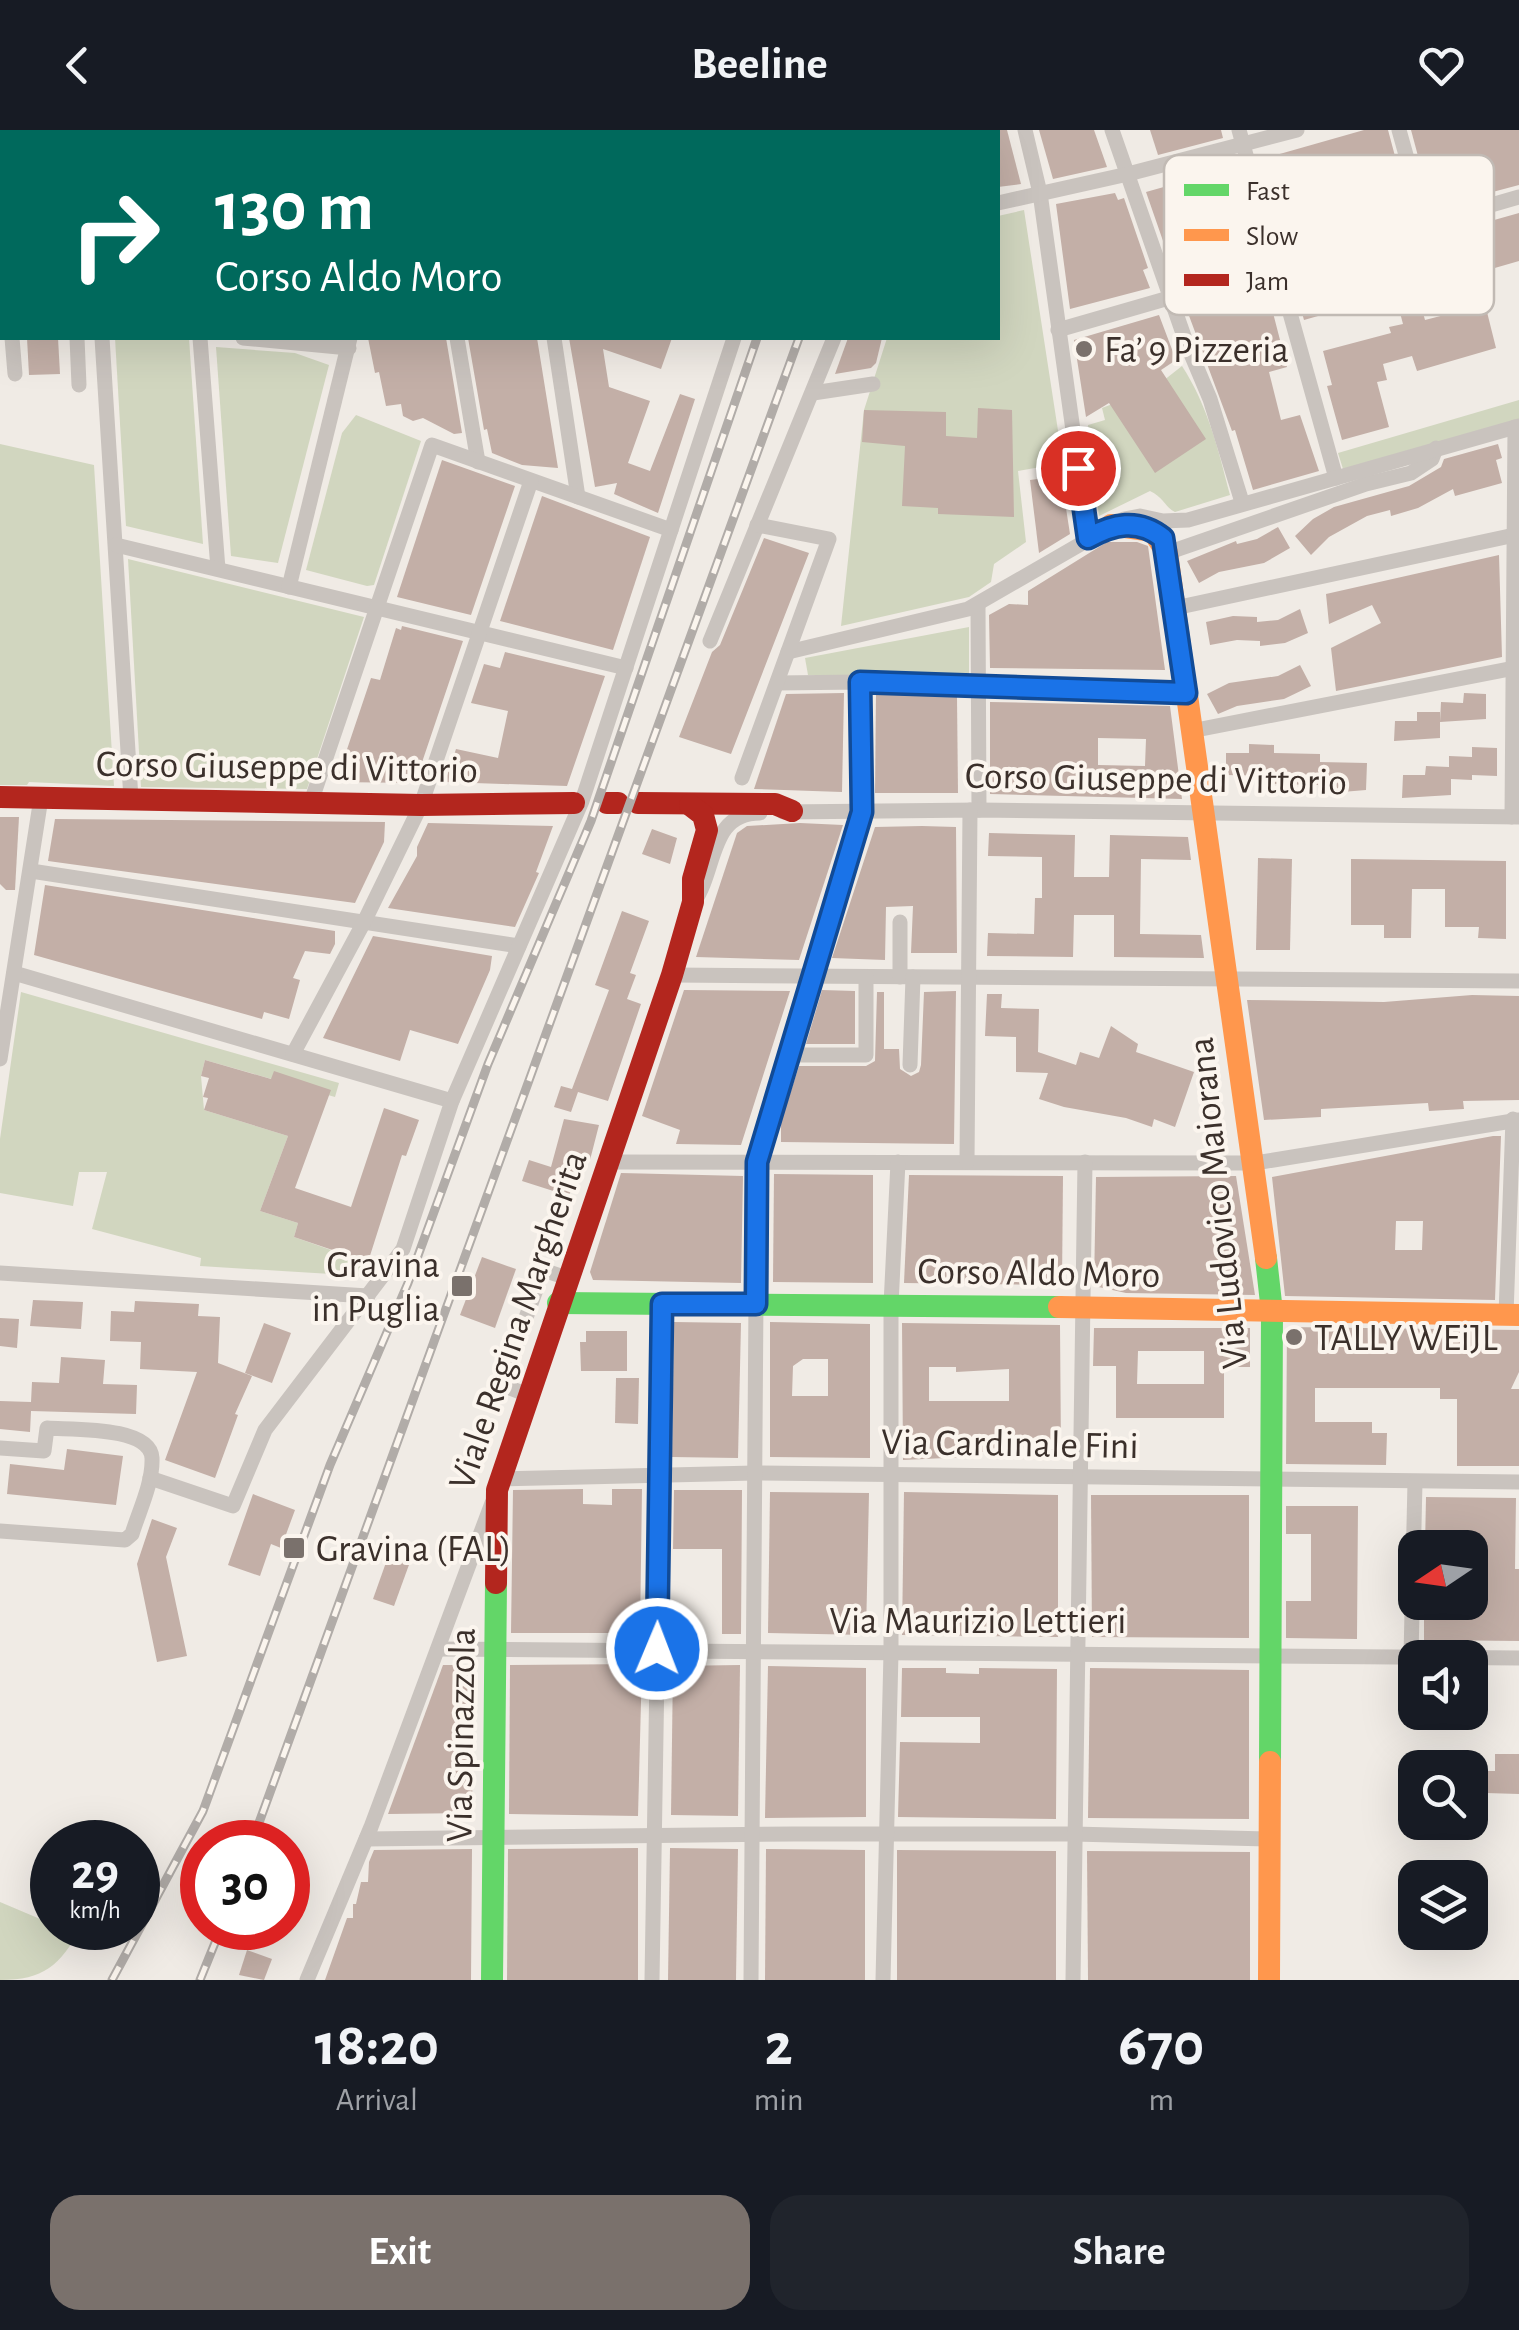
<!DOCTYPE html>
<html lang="en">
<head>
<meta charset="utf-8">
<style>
  body { margin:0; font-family:"Alegreya Sans",sans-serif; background:#20242c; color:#f1f3f6; height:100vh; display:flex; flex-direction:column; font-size:38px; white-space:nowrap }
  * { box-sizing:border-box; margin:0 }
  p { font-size:32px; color:#9ea1a6 }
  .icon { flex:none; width:55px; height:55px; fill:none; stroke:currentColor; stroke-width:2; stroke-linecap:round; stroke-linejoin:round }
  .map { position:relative; height:1850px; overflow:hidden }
  .panel { display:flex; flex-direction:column; background:#171b24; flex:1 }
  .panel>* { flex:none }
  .hud { position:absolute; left:0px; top:0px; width:1000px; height:210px; box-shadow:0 10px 40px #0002; background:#00695c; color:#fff; overflow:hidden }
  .needle { width:65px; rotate:257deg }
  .controls { position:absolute; left:1398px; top:1400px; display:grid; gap:20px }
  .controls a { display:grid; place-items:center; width:90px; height:90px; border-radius:20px; background:#171b24; box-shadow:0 10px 40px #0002; font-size:50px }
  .speed { position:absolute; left:30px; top:1690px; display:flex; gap:20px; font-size:50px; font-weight:700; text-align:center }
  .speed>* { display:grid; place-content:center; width:130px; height:130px; border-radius:50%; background:#171b24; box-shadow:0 10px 40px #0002; line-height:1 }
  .speed small { font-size:25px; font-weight:400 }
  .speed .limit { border:15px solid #d22; background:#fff; color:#111 }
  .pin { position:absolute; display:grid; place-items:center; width:85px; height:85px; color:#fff; margin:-42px; border:5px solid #fff; border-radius:50%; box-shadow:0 2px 10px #0007 }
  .me { position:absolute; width:110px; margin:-55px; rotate:1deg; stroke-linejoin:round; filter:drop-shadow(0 0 8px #0008) }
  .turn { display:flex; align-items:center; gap:35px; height:210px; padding:0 50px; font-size:45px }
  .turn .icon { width:130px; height:130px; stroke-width:2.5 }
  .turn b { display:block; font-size:70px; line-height:85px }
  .eta { display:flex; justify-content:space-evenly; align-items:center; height:170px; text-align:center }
  .eta b { font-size:60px; font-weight:700; line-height:70px }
  .action { display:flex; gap:20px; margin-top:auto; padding:20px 50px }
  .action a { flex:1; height:115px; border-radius:30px; background:#7a716c; color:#fff; font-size:40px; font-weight:700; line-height:115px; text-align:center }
  .action a+a { background:#20242c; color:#f1f3f6 }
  header { display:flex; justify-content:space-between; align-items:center; height:130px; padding:0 50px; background:#171b24; font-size:45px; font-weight:700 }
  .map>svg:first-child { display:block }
  .green { fill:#d1d6bf }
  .building { fill:#c3afa7; fill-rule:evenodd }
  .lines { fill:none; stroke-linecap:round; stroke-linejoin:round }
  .street { stroke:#c9c3be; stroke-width:15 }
  .fast { stroke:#63d668; stroke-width:22 }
  .slow { stroke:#ff974d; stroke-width:22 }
  .jam { stroke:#b3261e; stroke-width:22 }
  .rail-casing { stroke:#b1aca8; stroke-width:9 }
  .rail { stroke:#fbf5ee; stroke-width:5; stroke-dasharray:15; stroke-linecap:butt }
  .route-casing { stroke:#114b97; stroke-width:25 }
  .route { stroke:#1a73e8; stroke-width:18 }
  .poi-dot { fill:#7a716c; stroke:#fbf5ee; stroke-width:4 }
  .labels { text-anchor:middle; stroke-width:8; stroke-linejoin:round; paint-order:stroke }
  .poi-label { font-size:38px; fill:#3b302b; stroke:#fbf5ee; text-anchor:start }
  .street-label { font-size:38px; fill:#3b302b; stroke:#fbf5ee }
  .key { fill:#fbf5ee; stroke:#c1bab4; stroke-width:2.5 }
  .key-label { font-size:28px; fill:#3b302b }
</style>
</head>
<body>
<header><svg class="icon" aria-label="back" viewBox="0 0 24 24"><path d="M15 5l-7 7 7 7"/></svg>Beeline<svg class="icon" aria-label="heart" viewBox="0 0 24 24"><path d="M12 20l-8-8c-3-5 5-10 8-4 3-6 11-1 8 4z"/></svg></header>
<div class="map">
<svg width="1519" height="1850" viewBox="0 0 1519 1850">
  <rect width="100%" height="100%" fill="#f0ebe5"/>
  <!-- green -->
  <g class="green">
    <path d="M1024 80 1063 333 1018 341 1026 412 994 434 991 452 969 467 841 496 864 280 887 208H998V86Z"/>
    <path d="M115 208H189L203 414 126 396Z"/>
    <path d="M216 217 295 223 329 235 278 433 231 426Z"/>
    <path d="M1182 236C1208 276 1218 319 1230 365L1175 382C1165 377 1164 368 1150 361L1099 386 1088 295 1105 290 1102 278 1154 258Z"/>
    <path d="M1519 270V289L1343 339 1338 323Z"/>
    <path d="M356 285 421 311 374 455 367 456 306 440 342 303Z"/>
    <path d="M0 314 94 335 114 656 29 652 27 655H0Z"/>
    <path d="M128 429 364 487 307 659 141 657Z"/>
    <path d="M969 497V546L808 545 805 528Z"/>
    <path d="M21 862 339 953 335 967 205 930 201 946 204 980 288 1006 260 1081 298 1093 294 1107 368 1133 364 1146 200 1136 201 1128 92 1099 107 1042H79L73 1076 0 1063V1009Z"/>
    <path d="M0 1772 52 1794V1798H81C59 1836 44 1850 0 1850Z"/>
  </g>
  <!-- building -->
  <g class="building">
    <path d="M998 0H1007L1021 54 998 57Z"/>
    <path d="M1039 0H1094L1107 37 1053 49Z"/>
    <path d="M1150 0H1221L1223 8 1158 25Z"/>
    <path d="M1364 0H1388L1411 86 1285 123 1259 30Z"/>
    <path d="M1411 0H1519V55L1432 78Z"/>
    <path d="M1185 51 1199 95 1215 91 1218 102 1248 93 1259 130 1178 154 1146 62Z"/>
    <path d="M1115 63 1118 70 1124 68 1148 138 1143 140 1150 158 1070 179 1056 74Z"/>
    <path d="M1519 83V131L1467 146 1475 177 1485 174 1496 218 1417 241 1412 226 1383 234 1387 250 1377 252 1389 297 1342 310 1327 256 1332 255 1323 221 1391 203 1389 197 1403 194 1395 164 1304 190 1292 147ZM1447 149 1456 182 1425 190 1416 158Z"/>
    <path d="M1265 152 1287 237 1269 242 1281 290 1300 285 1319 341 1253 360 1235 300 1232 301 1185 175Z"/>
    <path d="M1159 185 1176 230 1161 240 1206 309 1155 343 1109 273 1086 287 1074 210Z"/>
    <path d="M27 208H58L60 244 29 245Z"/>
    <path d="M368 208H446L462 303 454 304 423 288 413 291 403 286 401 274 386 276 379 242 375 243Z"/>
    <path d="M468 208H537L558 338 522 335 492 323 487 299 484 300Z"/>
    <path d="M569 208H672L661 239 603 219 609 257 650 271 628 333 650 341 680 264 695 269 658 383 614 364 617 353 595 357Z"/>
    <path d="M848 208H882L876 233 871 238 835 244Z"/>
    <path d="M978 278 1012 280 1014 387 938 384V378L902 376 905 316 862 312 864 280 946 282V306L977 308Z"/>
    <path d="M1498 314 1502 328 1496 330 1502 353 1455 366 1453 359 1418 378 1391 386 1390 380 1367 386 1329 407 1311 425 1295 406 1313 389 1334 377 1409 356 1441 337 1444 329Z"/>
    <path d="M442 330 515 356 471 485 397 467Z"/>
    <path d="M1061 346 1070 404 1039 423 1030 350Z"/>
    <path d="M542 366 650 407 613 520 500 491Z"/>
    <path d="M1278 397 1290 418 1264 433 1219 442 1199 453 1187 431 1236 411 1237 414 1257 409Z"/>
    <path d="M764 408 809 423 731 624 679 607 712 522 720 515Z"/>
    <path d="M1107 412H1137L1148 416 1165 540 990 538 989 485 1009 474 1028 475V461Z"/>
    <path d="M1499 425 1502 527 1336 561 1331 518 1381 493 1372 475 1329 494 1326 464Z"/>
    <path d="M1300 479 1308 503 1285 513 1260 516V511L1237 510 1210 515 1206 492 1233 486 1257 487V492L1278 490Z"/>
    <path d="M402 496 463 511 415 653 336 652 371 548 380 550 396 498 401 500Z"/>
    <path d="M505 522 605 546 567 656 445 652 456 619 498 628 508 581 471 573 484 534 500 538Z"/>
    <path d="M1300 535 1311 556 1284 569 1237 576 1218 584 1207 564 1229 553 1278 546Z"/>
    <path d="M844 563 842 662 754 659 786 564Z"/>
    <path d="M1464 563 1486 564V589L1440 592 1441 572 1463 573Z"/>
    <path d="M876 564 957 567 958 663H875Z"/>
    <path d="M990 572 1170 576 1182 669 990 664ZM1098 608 1146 609 1145 636 1098 635Z"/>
    <path d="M1417 582H1440V608L1394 611 1395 591H1417Z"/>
    <path d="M1249 614 1274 615V623L1320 624V632L1367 633 1366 660 1318 664V655L1272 654V646L1226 645V623H1249Z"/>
    <path d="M1472 617 1497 618V646L1472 645V650L1451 649V665L1402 668 1403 645H1425L1426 636 1449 637V626L1472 627Z"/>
    <path d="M0 687H19L15 760H6L0 754Z"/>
    <path d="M55 689 385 692 384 712 355 773 48 731Z"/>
    <path d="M428 693 553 696 536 742 539 743 515 797 388 778 417 726V717Z"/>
    <path d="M800 693 843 695 799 830 696 827 737 703 747 696Z"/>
    <path d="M922 696 956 697 957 823H911L913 776 886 777 885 830 832 828 875 697Z"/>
    <path d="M652 699 677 708 670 734 642 724Z"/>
    <path d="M989 703 1075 705 1074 747H1109L1110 705 1188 707 1191 730 1141 729 1140 804 1201 805 1204 828 1114 827V785H1074L1073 827 987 826 988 803 1034 804 1035 768H1042V727L988 726Z"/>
    <path d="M1258 728 1292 729 1290 820H1256Z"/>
    <path d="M1351 729 1506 731V809L1478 808 1479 797H1445V759H1412L1411 808H1384V795H1351Z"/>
    <path d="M45 755 335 801V814L330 824 305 821 293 848 300 850 289 889 264 882 262 889 34 825Z"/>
    <path d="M622 781 649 791 630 843 636 845 627 869 641 874 608 971 578 962 571 982 554 977 561 956 572 959 609 860 595 855Z"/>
    <path d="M373 806 492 826 490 840 458 914 410 900 400 931 323 908Z"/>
    <path d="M684 860 790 861 741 1015 676 1014 680 1000 642 986Z"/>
    <path d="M822 860 855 861V914H806Z"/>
    <path d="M956 861 954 1014 781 1012V992L799 936H866L875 931 877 862H884V919H899L900 939 911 946 919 942 921 935 924 862Z"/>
    <path d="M987 864H1002L1001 878 1039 879 1038 922 1076 935 1080 922 1099 928 1111 896 1138 914 1136 922 1194 942 1175 997 1154 989 1152 997 1126 988 1064 977 1039 969 1048 943 1016 942V907L985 906Z"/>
    <path d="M1472 865 1519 866V970L1463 971 1464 979 1429 981 1428 973 1321 979V987L1264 990 1247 870 1384 872Z"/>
    <path d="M205 930 271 949 274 941 331 960 295 1058 351 1077 384 978 419 990 406 1026 402 1025 368 1132 294 1107 298 1093 260 1081 288 1006 204 980 208 968 203 967 209 948 201 946Z"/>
    <path d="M564 989 599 995 590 1030 582 1028 569 1066 522 1051 529 1030 551 1037Z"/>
    <path d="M1493 1006H1501L1495 1170 1285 1166 1272 1047ZM1396 1091H1423L1422 1120H1395Z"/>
    <path d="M621 1043 743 1046 741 1153 593 1150 590 1142Z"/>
    <path d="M774 1044 873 1045V1153L773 1152Z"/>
    <path d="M909 1045 1063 1046 1062 1155 904 1153Z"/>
    <path d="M1236 1046 1255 1165 1126 1163 1094 1156 1096 1047Z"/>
    <path d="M482 1127 516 1139 495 1198 460 1185Z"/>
    <path d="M33 1170 83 1172 81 1199 30 1196Z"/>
    <path d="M135 1171 199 1174 198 1186 220 1187 218 1233 252 1246 235 1284 238 1285 215 1348 165 1330 197 1242 140 1239 141 1212 110 1211 111 1181 134 1182Z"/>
    <path d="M0 1188 19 1189 17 1218 0 1216Z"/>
    <path d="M674 1192 741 1193 738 1328 672 1327Z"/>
    <path d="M770 1192 870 1194V1328L770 1327ZM803 1229H828V1266H792L793 1236Z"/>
    <path d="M264 1193 291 1203 272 1253 245 1243Z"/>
    <path d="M902 1193 1060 1195 1061 1325 1026 1327 995 1318 966 1327 903 1330ZM929 1237H956V1242L1009 1239V1271H929Z"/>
    <path d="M1287 1197 1519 1200V1242L1511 1259H1519V1336H1457V1269H1440V1258H1315V1292H1372V1303H1387L1386 1335 1286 1334Z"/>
    <path d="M1094 1198H1250V1237H1224V1288H1116V1236H1093ZM1138 1221H1204V1254H1137Z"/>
    <path d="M586 1201H627V1241H581L580 1212H586Z"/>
    <path d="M61 1227 105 1230 103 1254 137 1255 136 1284 31 1281 30 1302 0 1299V1271L31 1272 32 1252 59 1253Z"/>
    <path d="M616 1248H639L638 1294 615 1293Z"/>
    <path d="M67 1319 123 1326 116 1375 7 1364 10 1334 64 1340Z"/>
    <path d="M583 1359V1374L612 1375V1359H642L640 1503H511L513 1360Z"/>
    <path d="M674 1360H742L741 1504H722V1419H673Z"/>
    <path d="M770 1362 869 1363 866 1505 768 1503Z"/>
    <path d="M904 1362 1058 1365V1507L902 1505Z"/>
    <path d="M253 1364 295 1380 281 1418 271 1414 260 1446 228 1435Z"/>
    <path d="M1091 1365H1249V1508L1092 1507Z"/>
    <path d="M1426 1367 1516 1368 1515 1439H1519V1511L1424 1510V1472H1470V1418H1425Z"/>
    <path d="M1286 1376H1358L1357 1509 1286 1508V1471H1311V1404H1286Z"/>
    <path d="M152 1389 177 1398 166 1427 187 1526 157 1532 137 1434Z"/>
    <path d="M389 1424 410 1432 394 1476 373 1469Z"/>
    <path d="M642 1534 638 1686 509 1684 510 1535Z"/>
    <path d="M443 1535H474L472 1683 388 1684Z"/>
    <path d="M740 1535 738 1686 671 1685 673 1536Z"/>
    <path d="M768 1536 866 1538V1687L765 1688Z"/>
    <path d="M902 1538H946V1543L979 1544V1538L1057 1539 1056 1689 898 1687 900 1612 980 1613V1587H901Z"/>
    <path d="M1090 1538 1249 1540V1689L1088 1688Z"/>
    <path d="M1495 1624H1519V1664L1486 1663V1641H1495Z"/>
    <path d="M638 1718V1850H507L508 1719Z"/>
    <path d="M670 1718 738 1719 736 1850H668Z"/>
    <path d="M472 1719 471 1850H325L347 1788H353V1774H356L361 1752H368L369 1732 374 1720Z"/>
    <path d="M766 1719 865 1720V1850H765Z"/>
    <path d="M897 1720 1056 1721V1850H897Z"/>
    <path d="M1087 1721 1250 1722V1850H1088Z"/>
    <path d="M247 1820 272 1829 264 1850 239 1845Z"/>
  </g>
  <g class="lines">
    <!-- street -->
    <g class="street">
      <path d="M66 0V2"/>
      <path d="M184 0V2"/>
      <path d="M315 0V2"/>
      <path d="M418 0 419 2"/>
      <path d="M521 0 522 2"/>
      <path d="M1025 0 1040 63 1088 408"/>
      <path d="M1112 0 1186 212 1210 269 1242 372"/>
      <path d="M1239 0 1336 348"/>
      <path d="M1399 0 1425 93"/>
      <path d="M633 2 634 0"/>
      <path d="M803 2 804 0"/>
      <path d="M909 2 910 0"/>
      <path d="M0 71 2 118"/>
      <path d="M998 73 1128 44 1297 0"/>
      <path d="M0 174H2"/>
      <path d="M1058 200 1519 67"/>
      <path d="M12 208 15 244"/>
      <path d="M77 208 79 255"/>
      <path d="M102 208 131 669"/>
      <path d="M200 208 218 439"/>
      <path d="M243 208 349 218"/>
      <path d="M457 208 478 332"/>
      <path d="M554 208 578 367"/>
      <path d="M813 263 873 254"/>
      <path d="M116 415 626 538"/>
      <path d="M1167 423 1366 354 1411 343 1432 329 1436 318"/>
      <path d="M289 457 350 208"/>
      <path d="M978 475 979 680"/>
      <path d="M1175 478 1519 404"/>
      <path d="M710 511 834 208"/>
      <path d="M788 522 968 479 1124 389 1140 386 1163 391 1188 390 1519 296"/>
      <path d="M777 553 860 552 1186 563"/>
      <path d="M1191 601 1519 537"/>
      <path d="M742 648 829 409 757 395"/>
      <path d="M311 672 432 315 671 400"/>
      <path d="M783 682 979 680 1519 687"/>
      <path d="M1512 687 1515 297"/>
      <path d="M31 741 519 816"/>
      <path d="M694 772C717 739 709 683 760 683"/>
      <path d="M14 843 452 971"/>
      <path d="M672 845 1519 851"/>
      <path d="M900 847V792"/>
      <path d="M293 924 364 792 421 675 531 351"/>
      <path d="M789 925H866V847"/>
      <path d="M0 929 41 668"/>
      <path d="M910 935 913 847"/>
      <path d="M607 1032 1255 1033 1519 990"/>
      <path d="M967 1032 970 680"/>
      <path d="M0 1143 368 1166"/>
      <path d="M1506 1185 1513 989"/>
      <path d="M528 1265 502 1255 543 1140 567 1148"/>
      <path d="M0 1318 44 1321 47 1298C72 1300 150 1296 152 1328 153 1353 139 1381 132 1404L125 1410 0 1401"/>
      <path d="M150 1348 233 1376 265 1300 403 1119 452 971 582 671 734 208"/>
      <path d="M501 1349 755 1343 1519 1352"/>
      <path d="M438 1519 1519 1528"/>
      <path d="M1411 1526 1415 1352"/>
      <path d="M366 1709 793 1704H1074L1267 1709"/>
      <path d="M307 1850 371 1697 492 1373"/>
      <path d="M652 1850 663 1174"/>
      <path d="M751 1850 757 1032 862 682 860 552"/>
      <path d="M883 1850 891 1523V1175L898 1032"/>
      <path d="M1073 1850 1085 1032"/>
    </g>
    <!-- fast -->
    <g class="fast">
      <path d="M1266 1128 1272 1182 1270 1632"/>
      <path d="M558 1173 1059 1177"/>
      <path d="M492 1850 496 1453"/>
    </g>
    <!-- slow -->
    <g class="slow">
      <path d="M1111 395 1153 401 1167 423 1266 1128"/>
      <path d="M1059 1177 1519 1185"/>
      <path d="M1269 1850 1270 1632"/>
    </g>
    <!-- jam -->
    <g class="jam">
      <path d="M0 667 421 675 574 673"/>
      <path d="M607 673H618"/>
      <path d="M638 673 775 674 792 681"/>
      <path d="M496 1453 497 1360 672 845 693 772V749L707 700 703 685 690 675"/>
    </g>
    <!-- rail casing -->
    <g class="rail-casing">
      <g id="rail">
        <path d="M825 2 826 0"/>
        <path d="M874 2 875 0"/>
        <path d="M252 1712 799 208"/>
        <path d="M112 1850 203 1681 330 1335 408 1153 488 934 591 691 757 208"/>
        <path d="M200 1850 221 1798"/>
      </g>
    </g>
    <!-- rail -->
    <use href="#rail" class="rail"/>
  </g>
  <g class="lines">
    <!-- route casing -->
    <g class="route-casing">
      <path id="route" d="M657 1519 662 1174H756L757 1032 862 682 860 552 1186 563 1163 408C1138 388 1113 394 1088 408L1078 338"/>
    </g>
    <!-- route -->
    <use href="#route" class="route"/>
  </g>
  <!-- markers -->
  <g class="poi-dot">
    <circle cx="1084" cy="219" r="10"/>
    <rect x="450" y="1144" width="24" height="24" rx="5"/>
    <circle cx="1294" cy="1207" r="10"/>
    <rect x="282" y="1406" width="24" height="24" rx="5"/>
  </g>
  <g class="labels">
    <!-- poi labels -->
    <g class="poi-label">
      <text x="1104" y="232">Fa’ 9 Pizzeria</text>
      <text x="440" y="1147" text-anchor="end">Gravina<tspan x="440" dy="44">in Puglia</tspan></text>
      <text x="1314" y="1220">TALLY WEiJL</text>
      <text x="316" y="1431">Gravina (FAL)</text>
    </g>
    <!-- street labels -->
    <g class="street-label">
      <text transform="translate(287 636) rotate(1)" y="13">Corso Giuseppe di Vittorio</text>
      <text transform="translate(1156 648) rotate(1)" y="13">Corso Giuseppe di Vittorio</text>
      <text transform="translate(1217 1073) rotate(-96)" y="13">Via Ludovico Maiorana</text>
      <text transform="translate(1039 1142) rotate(1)" y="13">Corso Aldo Moro</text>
      <text transform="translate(517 1190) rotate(-71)" y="13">Viale Regina Margherita</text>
      <text transform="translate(1010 1313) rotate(1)" y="13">Via Cardinale Fini</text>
      <text x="978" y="1503">Via Maurizio Lettieri</text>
      <text transform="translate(460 1605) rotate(-89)" y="13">Via Spinazzola</text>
    </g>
  </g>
  <!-- legend -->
  <rect x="1164" y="25" width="330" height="160" rx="15" class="key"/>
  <rect x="1184" y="54" width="45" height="12" fill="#63d668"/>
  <rect x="1184" y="99" width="45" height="12" fill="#ff974d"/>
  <rect x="1184" y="144" width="45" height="12" fill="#b3261e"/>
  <g class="key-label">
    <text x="1246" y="70">Fast</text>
    <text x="1246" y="115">Slow</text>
    <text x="1246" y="160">Jam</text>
  </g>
</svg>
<div class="controls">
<a><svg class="needle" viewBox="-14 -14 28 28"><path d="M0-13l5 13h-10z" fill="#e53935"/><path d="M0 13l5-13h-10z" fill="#9ea1a6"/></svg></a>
<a><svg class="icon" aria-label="sound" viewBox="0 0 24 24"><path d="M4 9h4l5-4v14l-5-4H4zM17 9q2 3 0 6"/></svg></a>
<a><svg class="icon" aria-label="search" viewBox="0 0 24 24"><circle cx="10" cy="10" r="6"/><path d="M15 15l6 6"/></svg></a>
<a><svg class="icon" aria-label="layers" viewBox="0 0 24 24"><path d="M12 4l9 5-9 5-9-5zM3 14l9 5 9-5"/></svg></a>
</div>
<div class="speed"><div>29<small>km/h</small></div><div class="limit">30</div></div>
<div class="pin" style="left:1078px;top:338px;background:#d93025"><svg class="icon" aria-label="arrive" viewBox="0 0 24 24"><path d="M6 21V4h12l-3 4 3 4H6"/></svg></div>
<svg class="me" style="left:657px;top:1519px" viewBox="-20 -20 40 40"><circle r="17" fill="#1a73e8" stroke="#fff" stroke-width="3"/><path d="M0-11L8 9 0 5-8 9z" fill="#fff"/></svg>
<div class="hud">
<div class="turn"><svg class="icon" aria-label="right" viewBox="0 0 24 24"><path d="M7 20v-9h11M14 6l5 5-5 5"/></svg><div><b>130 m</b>Corso Aldo Moro</div></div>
</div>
</div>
<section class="panel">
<div class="eta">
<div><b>18:20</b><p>Arrival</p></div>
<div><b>2</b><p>min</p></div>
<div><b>670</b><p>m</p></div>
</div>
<div class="action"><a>Exit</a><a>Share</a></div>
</section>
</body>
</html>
